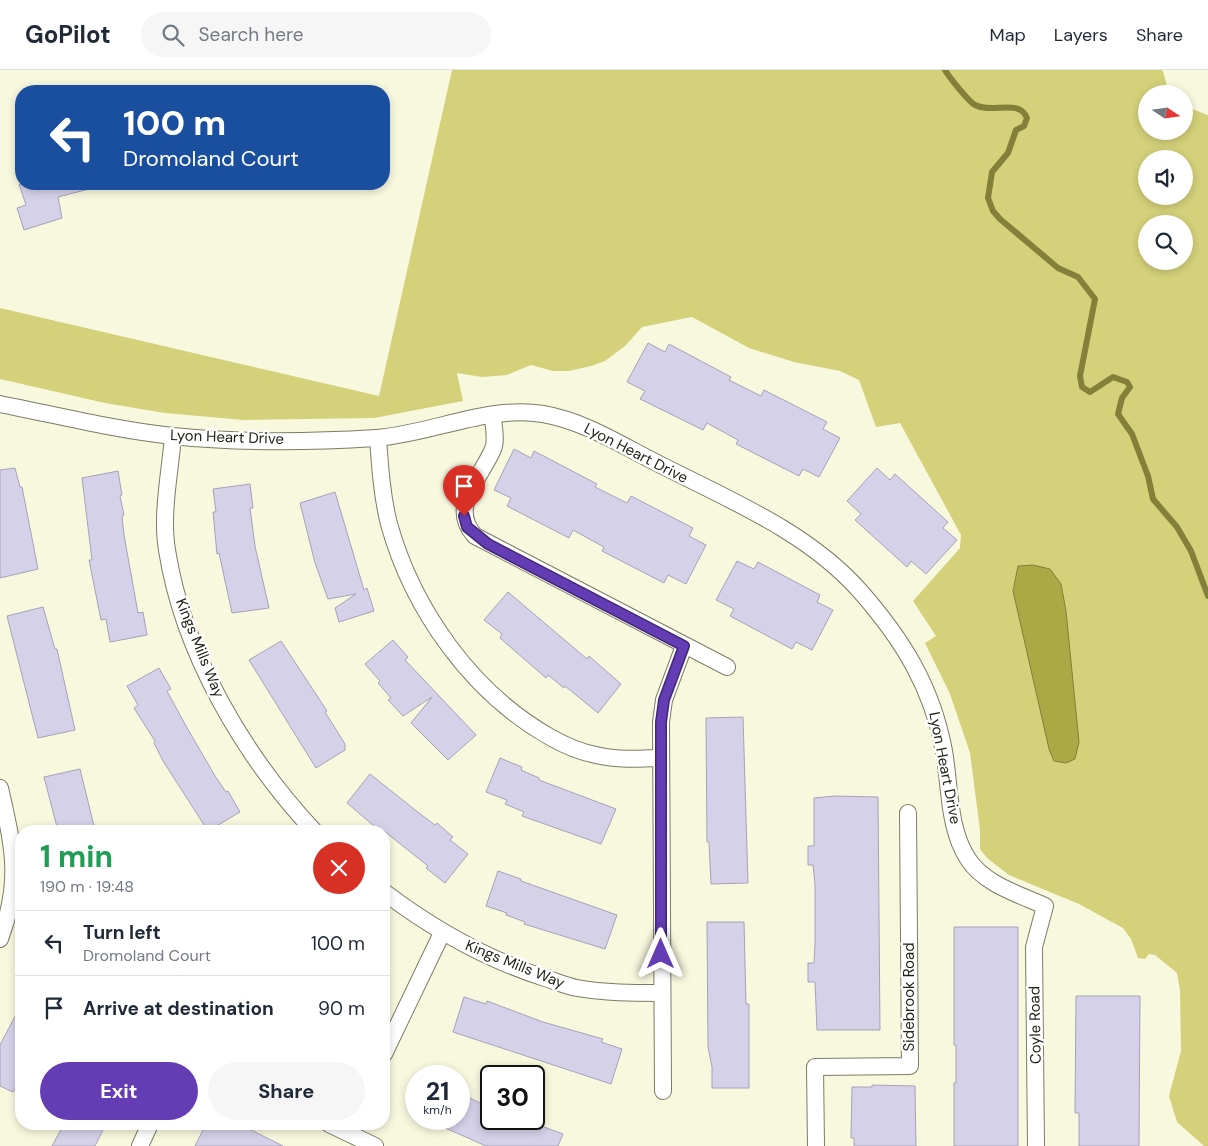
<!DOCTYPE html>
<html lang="en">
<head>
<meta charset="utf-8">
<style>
  body { margin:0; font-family:"DM Sans",sans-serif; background:#f6f6f7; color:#1f2937; height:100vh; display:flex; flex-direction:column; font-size:19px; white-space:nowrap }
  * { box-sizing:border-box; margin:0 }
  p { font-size:16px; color:#747a83 }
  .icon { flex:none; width:28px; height:28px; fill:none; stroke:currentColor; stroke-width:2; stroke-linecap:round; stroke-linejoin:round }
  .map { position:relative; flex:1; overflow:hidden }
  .side { position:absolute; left:15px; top:755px; width:375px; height:305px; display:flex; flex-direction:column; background:#fff; border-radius:20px; box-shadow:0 2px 8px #0003 }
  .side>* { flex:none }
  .hud { position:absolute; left:15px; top:15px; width:375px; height:105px; border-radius:20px; box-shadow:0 2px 8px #0003; background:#1a4fa0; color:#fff; overflow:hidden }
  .needle { width:32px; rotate:103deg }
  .fabs { position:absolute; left:1138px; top:15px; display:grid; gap:10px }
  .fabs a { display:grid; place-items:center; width:55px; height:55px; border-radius:50%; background:#fff; box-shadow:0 2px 8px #0003; font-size:25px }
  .speed { position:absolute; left:405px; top:995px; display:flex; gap:10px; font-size:25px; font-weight:700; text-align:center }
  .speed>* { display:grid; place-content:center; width:65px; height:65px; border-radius:50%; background:#fff; box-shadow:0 2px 8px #0003; line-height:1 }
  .speed small { font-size:12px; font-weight:400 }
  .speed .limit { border:2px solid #111; border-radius:8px; background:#fff; color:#111 }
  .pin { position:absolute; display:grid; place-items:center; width:42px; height:42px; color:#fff; margin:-51px -21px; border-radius:50% 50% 50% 0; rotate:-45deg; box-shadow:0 0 5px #0007 }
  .pin .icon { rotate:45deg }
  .me { position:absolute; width:55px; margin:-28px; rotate:0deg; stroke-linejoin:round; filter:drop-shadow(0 0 4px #0008) }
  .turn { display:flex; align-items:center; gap:18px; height:105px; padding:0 25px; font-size:22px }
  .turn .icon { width:65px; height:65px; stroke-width:2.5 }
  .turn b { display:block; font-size:35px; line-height:42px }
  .round { display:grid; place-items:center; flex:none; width:52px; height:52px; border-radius:26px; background:#f6f6f7 }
  .head { display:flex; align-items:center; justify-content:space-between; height:85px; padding:0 25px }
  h1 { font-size:30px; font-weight:700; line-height:38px; color:#1e9e55 }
  .button { display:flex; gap:10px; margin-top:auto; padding:10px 25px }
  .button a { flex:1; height:58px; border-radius:30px; background:#643cb4; color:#fff; font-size:20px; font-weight:700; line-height:58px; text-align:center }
  .button a+a { background:#f6f6f7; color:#1f2937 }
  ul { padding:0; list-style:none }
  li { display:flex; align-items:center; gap:15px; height:65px; padding:0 25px; border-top:1px solid #e0e1e3 }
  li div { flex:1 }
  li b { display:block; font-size:19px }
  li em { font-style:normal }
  header { display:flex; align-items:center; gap:30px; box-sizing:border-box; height:70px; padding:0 25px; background:#fff; border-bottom:1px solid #e0e1e3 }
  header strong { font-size:24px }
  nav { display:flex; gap:28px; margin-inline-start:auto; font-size:18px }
  .search { width:350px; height:45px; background:#f6f6f7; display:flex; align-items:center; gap:12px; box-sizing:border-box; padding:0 18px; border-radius:28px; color:#747a83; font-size:19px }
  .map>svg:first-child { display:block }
  .green { fill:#d4d17a; fill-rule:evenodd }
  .water { fill:#aba846; stroke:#828039 }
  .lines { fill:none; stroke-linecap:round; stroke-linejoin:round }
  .stream { stroke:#828039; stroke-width:6 }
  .building { fill:#d5d1e9; stroke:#a5a2b8 }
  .street-casing { stroke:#7c7c66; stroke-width:18 }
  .street { stroke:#fff; stroke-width:16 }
  .route-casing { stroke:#412775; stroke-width:12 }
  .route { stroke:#643cb4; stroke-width:9 }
  .labels { text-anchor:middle; stroke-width:5; stroke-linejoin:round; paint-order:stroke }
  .street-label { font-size:15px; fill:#23231a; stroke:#fff }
</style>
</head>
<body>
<header>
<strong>GoPilot</strong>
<div class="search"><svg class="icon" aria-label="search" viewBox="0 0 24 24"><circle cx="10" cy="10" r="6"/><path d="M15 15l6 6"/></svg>Search here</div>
<nav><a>Map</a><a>Layers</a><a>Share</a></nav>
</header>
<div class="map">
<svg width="1208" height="1076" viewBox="0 0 1208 1076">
  <rect width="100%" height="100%" fill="#f8f8df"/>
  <!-- green -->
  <path class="green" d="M452 0H1161L1163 1 1169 24H1146V61H1184V36L1208 45V1076H1204L1177 1052 1169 1026 1181 981 1180 920 1177 903 1155 885 1149 884 1145 889 1138 888 1131 869 1123 858 1079 834 1009 805 987 788 980 779V760L970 683 950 624 925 573 936 566 913 531 960 478 961 465 900 353 876 357 859 310 840 301 794 292 749 278 692 247 642 257 625 276 605 291 591 296 569 301H553L531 295 507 305 482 307 457 303 463 331 374 348 244 350 165 343 105 333 0 309V238L379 326ZM1146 89H1184V126H1146ZM1146 154H1184V191H1146Z"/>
  <!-- water -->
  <path class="water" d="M1033 495 1050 499 1061 514 1066 541 1079 672 1075 689 1066 693 1054 691 1049 679 1013 521 1018 496Z"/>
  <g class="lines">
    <!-- stream -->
    <path class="stream" d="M945 0C949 7 969 32 975 35 992 44 1019 28 1027 48L1024 56 1016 60 1008 83 992 102 988 128 993 141 1000 149 1058 198 1078 207 1095 229 1080 306 1082 317 1090 322 1113 307 1127 312 1130 317 1122 328 1118 344 1132 364 1148 406 1153 429 1177 457 1191 481 1208 526"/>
  </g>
  <!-- building -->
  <g class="building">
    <path d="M19 114H88L89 119 58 127 62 148 24 160 17 138 26 135Z"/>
    <path d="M648 273 665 282 669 274 731 307 729 310 761 326 764 320 827 352 823 359 840 368 819 407 803 399 799 406 736 374 738 370 707 353 703 360 640 329 645 321 627 312Z"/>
    <path d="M514 379 531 388 534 381 597 414 595 417 627 433 631 426 693 458 689 466 706 475 686 514 668 505 664 513 602 481 604 477 573 460 569 468 507 436 511 428 494 420Z"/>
    <path d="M15 398 20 417H22L38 499 0 508V400Z"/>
    <path d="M877 398 890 410 895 404 948 452 943 458 957 470 926 504 911 491 907 497 855 450 861 444 847 431Z"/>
    <path d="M118 401 122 425 120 426 124 445 122 446 124 465 138 543 143 542 147 565 110 572 106 549 101 550 89 490H92L82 408Z"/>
    <path d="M250 414 253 438H250L255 476 269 538 232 543 219 483 217 484 213 442H216L213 419Z"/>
    <path d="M335 422 364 520 367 518 374 541 339 552 335 538 356 524 328 529 315 493 300 433Z"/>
    <path d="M737 491 754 499 758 492 820 525 817 532 833 540 812 580 796 572 792 579 730 546 734 539 716 530Z"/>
    <path d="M508 522 587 589 589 586 621 614 598 643 565 616 564 618 548 605 546 608 500 568 502 564 484 550Z"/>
    <path d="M43 537 55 579H57L75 660 38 668 7 546Z"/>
    <path d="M393 570 408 587 405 590 476 665 448 690 411 653 432 627 403 646 388 630 391 628 378 613 380 611 365 594Z"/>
    <path d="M281 571 327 641 325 642 345 674V680L316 698 249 590Z"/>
    <path d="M159 598 171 619 167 621 186 656 215 706 226 722 228 721 240 742 208 761 163 691 154 673 155 671 134 638 138 635 127 616Z"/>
    <path d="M743 647 748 813 711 814 709 772H707L706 648Z"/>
    <path d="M500 688 522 697 521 700 539 708V710L616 739 601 774 522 746 524 742 505 734 507 730 486 722Z"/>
    <path d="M80 699 95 760 58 761 44 707Z"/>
    <path d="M370 704 419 743 435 755 437 753 453 767 450 770 468 784 445 813 426 798 428 796 384 761H380L347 733Z"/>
    <path d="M835 726 878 727 880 960H817L815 912H808V893H814L815 874V814L813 795H808V776H814V728Z"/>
    <path d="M498 801 521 809V811L617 845 605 879 524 854 525 852 506 845 507 843 486 836Z"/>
    <path d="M707 852H744L746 934H749V1018H712V997L708 977Z"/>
    <path d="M954 857H1018V1076H954V1013H956V975H954Z"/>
    <path d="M1076 926H1140L1139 1076H1079V1043H1075Z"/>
    <path d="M464 927 486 934 487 931 543 952 603 969 601 972 622 979 611 1014 453 962Z"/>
    <path d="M21 935V1006L13 1022 0 1016V975Z"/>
    <path d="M872 1015 915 1016 916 1076H854V1068H851L852 1017H872Z"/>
    <path d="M459 1023 491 1038V1049H522L563 1064 558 1076H486L425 1049H459Z"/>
    <path d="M64 1054H106L95 1076H52Z"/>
    <path d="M206 1054H239L283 1076H195Z"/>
  </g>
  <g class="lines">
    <!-- street casing -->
    <g class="street-casing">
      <g id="street">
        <path d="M0 334C57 345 115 360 173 366 238 373 311 372 376 368 432 364 486 335 543 344 584 351 621 375 657 393 727 429 807 461 860 521 903 570 932 617 944 681 950 715 948 759 968 789 984 814 1018 824 1045 836L1034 877 1036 1076"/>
        <path d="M493 345C493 355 497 370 493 379 481 408 448 437 475 466L727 597"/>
        <path d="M173 366C170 403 161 444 167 480 183 583 244 686 314 761"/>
        <path d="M378 368C380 397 382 426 389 454 413 540 472 623 550 667 564 675 580 682 596 685 617 690 638 689 660 688"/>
        <path d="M0 718C13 776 22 810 0 869"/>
        <path d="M384 822C433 859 485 889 545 908 555 911 566 916 577 918 605 923 633 923 661 923"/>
        <path d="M384 984 442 863"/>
        <path d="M663 1021 661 652 664 630 684 576"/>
        <path d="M329 1054 375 1076"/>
        <path d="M140 1076 150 1054"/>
        <path d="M816 1076 815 997 910 996 908 743"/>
      </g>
    </g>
    <!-- street -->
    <use href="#street" class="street"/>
  </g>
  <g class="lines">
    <!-- route casing -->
    <g class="route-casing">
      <path id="route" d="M464 446 467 457 488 474 684 576 664 630 661 652V884"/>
    </g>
    <!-- route -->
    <use href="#route" class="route"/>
  </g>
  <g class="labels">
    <!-- street labels -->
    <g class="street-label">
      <text transform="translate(227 367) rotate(2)" y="5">Lyon Heart Drive</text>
      <text transform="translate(636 383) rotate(27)" y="5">Lyon Heart Drive</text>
      <text transform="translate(200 578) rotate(68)" y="5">Kings Mills Way</text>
      <text transform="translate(945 698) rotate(79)" y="5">Lyon Heart Drive</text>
      <text transform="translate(515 894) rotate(22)" y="5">Kings Mills Way</text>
      <text transform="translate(909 927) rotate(-90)" y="5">Sidebrook Road</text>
      <text transform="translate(1035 955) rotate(-91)" y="5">Coyle Road</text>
    </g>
  </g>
</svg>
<div class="fabs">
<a><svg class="needle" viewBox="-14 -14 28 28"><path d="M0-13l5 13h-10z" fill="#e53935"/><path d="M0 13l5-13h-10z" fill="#747a83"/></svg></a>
<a><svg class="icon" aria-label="sound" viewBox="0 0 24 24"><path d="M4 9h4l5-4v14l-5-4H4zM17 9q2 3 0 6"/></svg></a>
<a><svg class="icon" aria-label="search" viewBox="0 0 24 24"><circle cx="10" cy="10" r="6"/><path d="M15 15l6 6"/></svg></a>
</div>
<div class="speed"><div>21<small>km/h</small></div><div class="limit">30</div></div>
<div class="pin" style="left:464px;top:446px;background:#d93025"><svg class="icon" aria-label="arrive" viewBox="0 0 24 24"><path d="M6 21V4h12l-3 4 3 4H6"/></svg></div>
<svg class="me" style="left:661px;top:884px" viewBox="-20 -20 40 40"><path d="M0-17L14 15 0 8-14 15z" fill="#643cb4" stroke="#fff" stroke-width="4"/></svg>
<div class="hud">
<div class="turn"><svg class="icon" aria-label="left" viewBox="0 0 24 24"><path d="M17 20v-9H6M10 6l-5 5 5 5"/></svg><div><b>100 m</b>Dromoland Court</div></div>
</div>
<section class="side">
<div class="head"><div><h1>1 min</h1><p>190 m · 19:48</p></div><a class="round" style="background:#d93025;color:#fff"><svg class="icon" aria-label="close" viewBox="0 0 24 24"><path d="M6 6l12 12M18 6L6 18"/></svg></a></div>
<ul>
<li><svg class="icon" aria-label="left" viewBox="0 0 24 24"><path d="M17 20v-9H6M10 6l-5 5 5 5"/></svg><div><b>Turn left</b><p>Dromoland Court</p></div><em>100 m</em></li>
<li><svg class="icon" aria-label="arrive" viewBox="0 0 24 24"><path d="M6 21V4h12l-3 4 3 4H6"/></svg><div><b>Arrive at destination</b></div><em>90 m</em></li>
</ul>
<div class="button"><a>Exit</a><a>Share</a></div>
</section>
</div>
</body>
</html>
